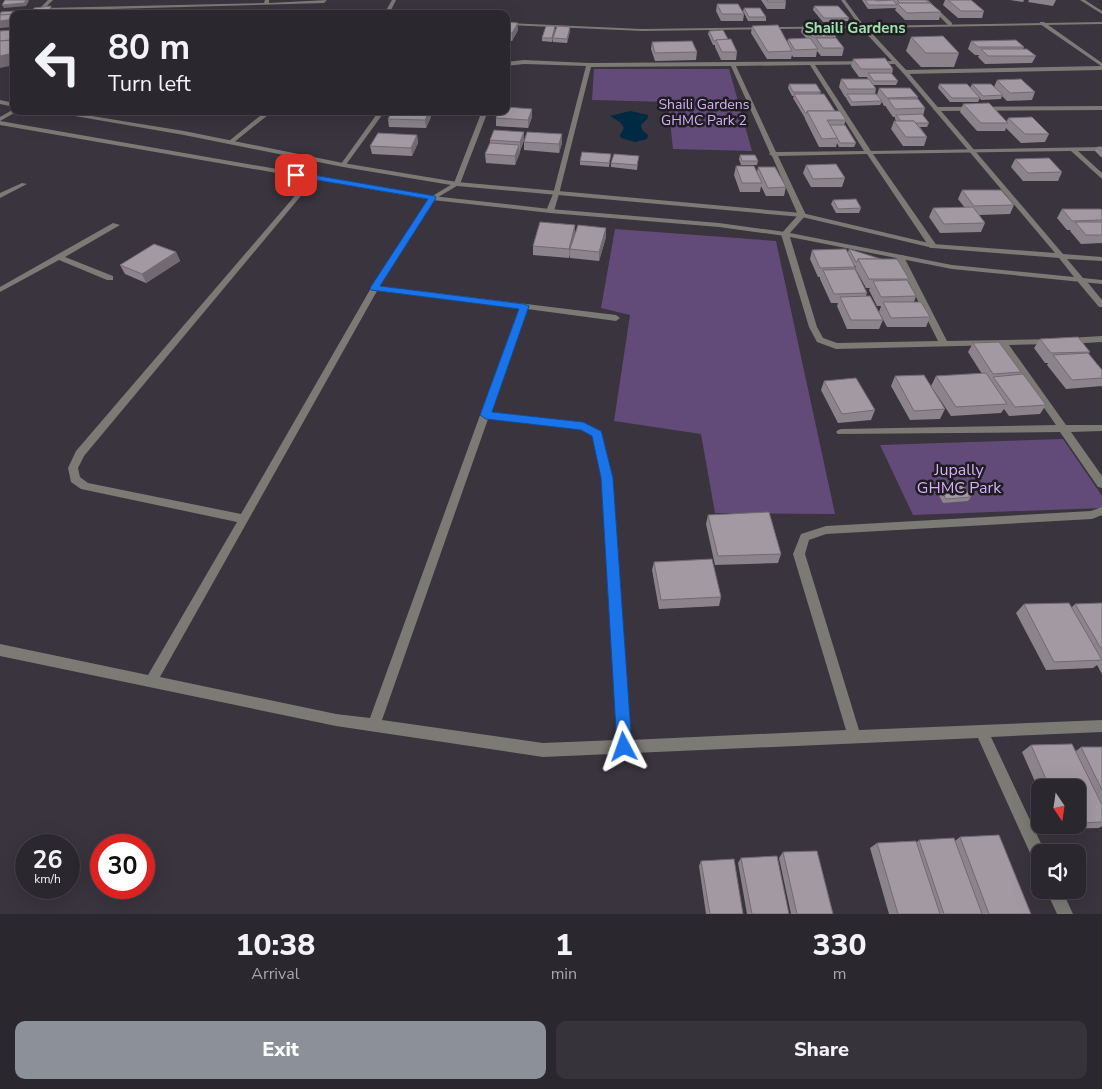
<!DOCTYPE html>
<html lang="en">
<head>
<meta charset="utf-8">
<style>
  body { margin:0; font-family:"Nunito Sans",sans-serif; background:#37333a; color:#f1f3f6; height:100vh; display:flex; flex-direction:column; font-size:19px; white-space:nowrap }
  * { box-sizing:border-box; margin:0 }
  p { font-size:16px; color:#a6a5aa }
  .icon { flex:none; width:28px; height:28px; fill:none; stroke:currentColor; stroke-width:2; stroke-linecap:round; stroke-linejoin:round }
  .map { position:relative; height:914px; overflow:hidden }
  .drawer { display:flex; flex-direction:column; background:#2b272e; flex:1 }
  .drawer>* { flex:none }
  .top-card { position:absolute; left:10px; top:10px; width:500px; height:105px; border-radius:10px; box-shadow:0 5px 20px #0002,0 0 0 1px #47444a; background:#2b272e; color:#f1f3f6; overflow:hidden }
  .needle { width:32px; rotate:167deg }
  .controls { position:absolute; left:1031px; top:779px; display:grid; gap:10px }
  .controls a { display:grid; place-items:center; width:55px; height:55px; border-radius:10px; background:#2b272e; box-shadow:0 5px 20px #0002,0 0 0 1px #47444a; font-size:25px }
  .speed { position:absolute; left:15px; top:834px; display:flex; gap:10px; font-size:25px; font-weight:700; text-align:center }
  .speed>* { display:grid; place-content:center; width:65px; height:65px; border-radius:50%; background:#2b272e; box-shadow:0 5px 20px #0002,0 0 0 1px #47444a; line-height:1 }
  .speed small { font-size:12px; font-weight:400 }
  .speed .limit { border:8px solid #d22; background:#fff; color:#111 }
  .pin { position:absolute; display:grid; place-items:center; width:42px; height:42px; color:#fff; margin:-21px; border-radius:10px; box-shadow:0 2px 8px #0006 }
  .me { position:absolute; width:55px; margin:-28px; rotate:356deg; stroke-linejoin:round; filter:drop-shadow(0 0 4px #0008) }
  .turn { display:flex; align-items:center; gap:18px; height:105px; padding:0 15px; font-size:22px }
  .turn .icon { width:65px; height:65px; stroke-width:2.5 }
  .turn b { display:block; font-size:35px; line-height:42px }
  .eta { display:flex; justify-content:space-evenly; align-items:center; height:85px; text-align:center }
  .eta b { font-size:30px; font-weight:800; line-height:35px }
  .primary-button { display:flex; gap:10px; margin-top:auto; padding:10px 15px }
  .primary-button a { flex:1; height:58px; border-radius:10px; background:#8c9099; color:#fff; font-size:20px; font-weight:800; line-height:58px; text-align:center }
  .primary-button a+a { background:#37333a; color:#f1f3f6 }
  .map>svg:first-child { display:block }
  .green { fill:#634b79 }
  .water { fill:#002943 }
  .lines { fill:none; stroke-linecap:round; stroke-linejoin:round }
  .minor { fill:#7b7a75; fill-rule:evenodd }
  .tertiary { fill:#7b7a75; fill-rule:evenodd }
  .wall { fill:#8b848b }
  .shaded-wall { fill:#716b71 }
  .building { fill:#a299a2; stroke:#716b71 }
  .route { fill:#1a73e8; stroke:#114b97 }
  .labels { text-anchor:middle; stroke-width:5; stroke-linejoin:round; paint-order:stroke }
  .far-park-label { font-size:14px; fill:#d6affb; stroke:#1f1d21 }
  .far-neighbourhood-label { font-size:15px; font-weight:bold; fill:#9ee2ad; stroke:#1f1d21 }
  .park-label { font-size:16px; fill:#d6affb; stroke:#1f1d21 }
</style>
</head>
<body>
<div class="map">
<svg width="1102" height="914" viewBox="0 0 1102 914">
  <rect width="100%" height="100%" fill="#39343d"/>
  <!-- green -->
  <g class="green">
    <path d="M594 69H729L752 151 673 149 668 102 592 100Z"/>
    <path d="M615 229 776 241 835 514 715 513 701 434 614 421 630 315 601 308Z"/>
    <path d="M1063 439 1102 496V508L913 515 880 445Z"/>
  </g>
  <!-- water -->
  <path class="water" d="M630 111 648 115V118L641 125 642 130 648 135 647 139 635 142 621 138 620 135 624 128 620 122 610 116Z"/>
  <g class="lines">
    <!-- minor -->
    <g class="minor">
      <path d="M48 0H53L45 8 264 3 265 0H269V3L327 0 324 3 39 11V9Z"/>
      <path d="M392 0H396L389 14H384Z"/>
      <path d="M923 0H928L952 23V25H948Z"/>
      <path d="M1080 0H1085L1102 11V14Z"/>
      <path d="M1040 22H1044L1102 63V70L905 74 902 72 905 70 1101 66 1040 24Z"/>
      <path d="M506 23 642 29 863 26 865 27 863 28 642 31 506 25Z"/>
      <path d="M524 60 589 63 896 61 899 63 898 64 815 65 871 151 1102 147V151H1078L1102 173V179L1071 151 873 154 937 246 933 248H930L867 154 778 156 806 215 789 234 817 327 823 338 837 343 938 341 896 257 897 255H903L947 341 1054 339 1055 341 1054 343 1051 344 1009 345 1066 425H1102V431L1071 432 1102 476V488L1098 487 1060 432 838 434 836 432 838 430 841 429 1056 425 1000 345 836 349 817 342 809 327 781 234 798 215 772 156 769 154 770 153 731 66 591 67 559 194 554 211 550 213 546 211 553 194 586 66 524 64 506 66V62ZM810 65 864 151 776 152 736 66Z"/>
      <path d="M1102 106V110L936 111 933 109 936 107Z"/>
      <path d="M266 111H273L233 143H229V141Z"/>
      <path d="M379 111H385L345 166H341V164Z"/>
      <path d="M482 111H488L460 184 435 199 380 286 616 315 620 318 616 321 527 309 491 412 583 423 600 432 602 434 612 478 630 740 846 730 793 554 801 534 826 526 1091 511 1102 507V515L1092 519 826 534 809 540 805 554 859 730 1102 720V732L991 737 1045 852H1040V866L1035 864 978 738 543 757 336 726 0 656V644L148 675 237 522 81 489 71 482 68 468 76 451 311 177H315V179L84 456 78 468 80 477 88 483 241 514 371 288 429 198 454 183ZM377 291 519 308 370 718 336 714 160 677ZM488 419 581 429 593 436 602 478 617 740 543 743 382 720Z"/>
      <path d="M22 183 27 184 0 198V193Z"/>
      <path d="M113 223 120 225 65 257 113 276V280H107L59 260 0 292V287Z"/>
      <path d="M1078 278H1084L1102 300V307H1099L1078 282Z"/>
      <path d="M1102 336V342L1068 344 1064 341 1068 338Z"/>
      <path d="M1046 890H1062L1073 914H1057Z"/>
    </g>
    <!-- tertiary -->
    <g class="tertiary">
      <path d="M841 0H845L864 26 1102 22V24L867 28 907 71 1063 254 1102 257V261L1067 259 1083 278 1102 280V284L952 269 785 236 719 227 550 213 432 200 0 125V121L432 196 550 209 719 223 785 232 952 265 1074 277 1059 258 933 248 802 217 457 186 343 167 184 135 46 111H61L184 131 343 163 457 182 802 213 933 244 1055 253 903 73 861 28Z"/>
      <path d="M0 100 14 103V107L0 104Z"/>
      <path d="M14 109 16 112 0 121V117Z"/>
    </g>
  </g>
  <!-- wall -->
  <g class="wall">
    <path d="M761 0H785L786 2 785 9H767Z"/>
    <path d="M862 0H926L941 12 939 20H905L895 10 896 8 868 9Z"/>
    <path d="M945 0H971L984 11 982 18H958L943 5Z"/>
    <path d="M1010 0H1024L1023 2Z"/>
    <path d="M1029 0H1056L1053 6 1028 2Z"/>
    <path d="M717 4 744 14 743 21H721L716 11Z"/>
    <path d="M814 6 849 18 848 21 823 22 813 10Z"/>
    <path d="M744 8 766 17V21H748L743 11Z"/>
    <path d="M506 22 518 23V30L512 41 506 40Z"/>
    <path d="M803 25 836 37V38L844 48 842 56H821L817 51 816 57H793L792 55 791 59H767L751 33 752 26 787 42 788 39 806 38 801 32Z"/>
    <path d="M555 26V30L552 42 542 41V38Z"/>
    <path d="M570 31 567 43 553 42V38Z"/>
    <path d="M709 31 728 39 737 52 736 60H721L715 47V45H713L708 34Z"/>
    <path d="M911 37 959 53 954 67H921L906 51Z"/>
    <path d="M971 41 1024 47 1023 49 1036 56 1032 63 985 64 978 57 979 55H975L968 49Z"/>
    <path d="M652 42 697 52 696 60 655 61 651 49Z"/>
    <path d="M853 59 893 69 892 74 898 81 896 85H873L876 89 875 94 877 95 879 88 918 97 917 99 925 108 923 116 929 123 927 127H920L927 137 924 146H903L891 129 894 121H896L895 119V117H893L886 107V106H884L882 102 880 105 851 106 846 98V97H845L839 87 841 79H868L867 77H859L851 66Z"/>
    <path d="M997 80 1035 92 1032 100 1007 101 1002 96 1001 99 981 100 980 98 978 102H950L938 88 939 84 970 88 972 84 994 87Z"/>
    <path d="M789 84 821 92 820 94 835 111 846 120 844 125 856 143 854 147H839L837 143 836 147H819L805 119V118L793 98 794 96H792L788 88Z"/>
    <path d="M963 104 1007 121 1008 118 1049 134 1045 142 1021 143 1006 128 1005 131H977L960 112Z"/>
    <path d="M532 109V117L528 128 496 126V118Z"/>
    <path d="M431 117 426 128 389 127 388 119Z"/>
    <path d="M524 132V140L515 165 486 163 485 154 490 143V140Z"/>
    <path d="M417 135 418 143 412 156 372 154 370 146Z"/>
    <path d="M524 142 562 143 559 153 524 150Z"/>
    <path d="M1097 147H1102V158L1095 151Z"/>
    <path d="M611 154 609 167 580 165V161Z"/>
    <path d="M740 155 758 161 757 165H741L739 159Z"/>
    <path d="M1015 159 1062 172 1058 181H1023L1011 167Z"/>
    <path d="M638 161 637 170 611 167V163Z"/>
    <path d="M806 165 845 178 842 187H811L803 173Z"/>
    <path d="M736 166 757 172 758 167 786 187 784 196H766L761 186 760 192H740L734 175Z"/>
    <path d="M962 190 1014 205 1010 214 979 215 985 223 981 232 940 233 929 217 933 208H965L958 199Z"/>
    <path d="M833 200 861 208 859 213H836L831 204Z"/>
    <path d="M1062 209 1102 210V243L1081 244 1070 231 1071 230H1067L1057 218Z"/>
    <path d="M575 233 606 237 599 261 570 258V254L569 258 533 255V246Z"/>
    <path d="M849 249 909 279 908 282 916 296 914 302 930 317 926 327H887L879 312 881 306H877L869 290 870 288H866L855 268 856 266H855V269L867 293 866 296 883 320 879 329H847L837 306 838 303H831L820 279V277H818L810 259 812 250 848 252Z"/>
    <path d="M176 252 180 261 146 283 125 274 120 265Z"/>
    <path d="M1040 339 1090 352 1088 354 1102 370V386L1066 389 1047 365 1048 363H1045L1034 348Z"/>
    <path d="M973 343 1021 372 1020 375 1046 405 1040 414 1009 416 1004 409 1001 413 951 416 931 386 936 376 982 374 968 352Z"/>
    <path d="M895 376 945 409 940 419 910 420 891 386Z"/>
    <path d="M824 381 875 410 871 420 838 423 821 390Z"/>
    <path d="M937 484 971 497 968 501 943 503 935 488Z"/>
    <path d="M708 515 781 554 778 563 715 565 706 524Z"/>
    <path d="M654 562 721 597 719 606 659 609 652 570Z"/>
    <path d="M1102 603V674L1097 665 1093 668 1046 670 1016 613 1024 604 1072 607 1075 604Z"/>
    <path d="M1031 745 1076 751 1081 747H1102V826L1099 828 1056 829 1054 825H1078V788H1040V793L1022 752Z"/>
    <path d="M960 837 1031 914H889L870 848 877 843H916L919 840 955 841Z"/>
    <path d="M783 852 833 914H791L779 858Z"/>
    <path d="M741 858 789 914H747L738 863Z"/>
    <path d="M701 861 743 914H706L699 866Z"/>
  </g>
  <!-- shaded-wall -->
  <g class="shaded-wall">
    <path d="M26 0H28L29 1 26 6 4 8 2 5Z"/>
    <path d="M51 6 54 14H48Z"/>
    <path d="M14 17V27L0 28V18Z"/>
    <path d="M518 23V30L512 41V33Z"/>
    <path d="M555 26V30L552 42V38Z"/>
    <path d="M570 27V31L567 43V39Z"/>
    <path d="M14 33V47L0 51Z"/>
    <path d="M14 53V65L0 68V56Z"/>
    <path d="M532 109V117L528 128V120Z"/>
    <path d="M429 111H430L431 117 426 128 425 120Z"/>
    <path d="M524 132V140L520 151V142Z"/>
    <path d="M562 134V143L559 153V144Z"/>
    <path d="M417 135 418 143 412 156 411 148Z"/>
    <path d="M519 145 520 153 515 165V156Z"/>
    <path d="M575 225V233L570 249 569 258V249Z"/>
    <path d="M606 228V237L599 261V252Z"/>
    <path d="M176 252 180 261 146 283 142 274Z"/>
  </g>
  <!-- building -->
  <g class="building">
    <path d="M5 0H26L24 3 2 5Z"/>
    <path d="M767 0H785L786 2H768Z"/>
    <path d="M865 0H875L876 1 893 0 897 5H869Z"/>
    <path d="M897 0H926L929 3H900Z"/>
    <path d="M948 0H971L984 11H961Z"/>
    <path d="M897 3H930L941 12 907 13Z"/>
    <path d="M717 4H738L744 14H722Z"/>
    <path d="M51 6 48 14H31L34 8Z"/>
    <path d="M814 6H838L849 18H824Z"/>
    <path d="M744 8H760L766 17H749Z"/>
    <path d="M30 10 28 14H25L24 13 0 15 1 12Z"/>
    <path d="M14 14V19L0 21V15Z"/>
    <path d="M506 22 518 23 512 33H506Z"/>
    <path d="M827 24 836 37H812L803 25Z"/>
    <path d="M778 25 792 51 768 52 752 26Z"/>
    <path d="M546 26H555L552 38H542Z"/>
    <path d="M557 26 570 27 567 39 553 38Z"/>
    <path d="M14 30V33L10 40 0 41V31Z"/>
    <path d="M723 30 728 39 716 40 715 41H714L709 31Z"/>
    <path d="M943 36 959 53H926L911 37Z"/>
    <path d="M810 38 818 49 795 50 788 39Z"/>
    <path d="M816 38H836L844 48H823Z"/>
    <path d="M731 39 737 52H722L716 40Z"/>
    <path d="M14 40V53L0 56V41Z"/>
    <path d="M1016 40 1024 47H978L971 41Z"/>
    <path d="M692 41 697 52 655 53 652 42Z"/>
    <path d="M981 49H1027L1036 56H988Z"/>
    <path d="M885 58 893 69H861L853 59Z"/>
    <path d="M868 73H891L898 81H874Z"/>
    <path d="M841 79H869L876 89H848Z"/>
    <path d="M1021 79 1035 92 1010 93 997 80Z"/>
    <path d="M789 84H816L821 92H793Z"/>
    <path d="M939 84H967L980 98H952Z"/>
    <path d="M972 84H991L1003 95 983 96Z"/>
    <path d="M879 88H910L918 97 887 98Z"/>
    <path d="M794 94H824L835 111H807L806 114Z"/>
    <path d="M847 94H876L882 101 852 102Z"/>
    <path d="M888 99H918L925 108 895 109Z"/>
    <path d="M989 103 1008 123H981L963 104Z"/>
    <path d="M506 107 532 109 528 120 496 118 499 111H506Z"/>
    <path d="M392 111H429L425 120 388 119Z"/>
    <path d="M807 111H840L846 120H827L838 138 822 139Z"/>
    <path d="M922 114 929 123H916L914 121H901L896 115Z"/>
    <path d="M1032 117 1049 134H1025L1008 118Z"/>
    <path d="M894 121H914L927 137H906Z"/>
    <path d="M830 125H845L856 143H840Z"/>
    <path d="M494 130 524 132 520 142 490 140Z"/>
    <path d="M527 132 562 134 559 144 524 142Z"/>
    <path d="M378 133 417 135 411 148 370 146Z"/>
    <path d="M490 143 519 145 515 156 485 154Z"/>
    <path d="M1097 147H1102V151Z"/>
    <path d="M582 152 611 154 609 163 580 161Z"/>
    <path d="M614 154 639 156 637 165 611 163Z"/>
    <path d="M740 155H755L758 161H742Z"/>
    <path d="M1049 158 1062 172 1028 173 1015 159Z"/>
    <path d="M836 164 845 178 813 179 806 165Z"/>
    <path d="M736 166H754L762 183H742Z"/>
    <path d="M758 167H775L786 187 768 188Z"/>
    <path d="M962 190H1001L1014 205 974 206Z"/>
    <path d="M856 199 861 208 838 209 833 200Z"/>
    <path d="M973 207 985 223 944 224 933 208Z"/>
    <path d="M1062 209H1101L1102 210V220L1072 221Z"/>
    <path d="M540 222 575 225 569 249 533 246Z"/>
    <path d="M1075 222H1102V235H1086Z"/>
    <path d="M578 225 606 228 599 252 570 249Z"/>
    <path d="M154 244 176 252 142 274 120 265Z"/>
    <path d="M846 249 855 267 820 268 812 250Z"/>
    <path d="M849 249 881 259H858L857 262H856Z"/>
    <path d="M858 259H897L909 279H869Z"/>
    <path d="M855 269 867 293 834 294 823 270Z"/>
    <path d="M907 280 916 296 881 297 873 281Z"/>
    <path d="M870 296 883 320H851L840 297Z"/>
    <path d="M883 302H921L930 317 891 318Z"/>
    <path d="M1078 337 1090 352 1051 353 1040 339Z"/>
    <path d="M999 342 1021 372 993 374 973 343Z"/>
    <path d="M1088 353 1102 370V378L1072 380 1053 355Z"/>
    <path d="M986 373 1007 404 956 407 936 376Z"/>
    <path d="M1023 374 1046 405 1015 407 993 377Z"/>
    <path d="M924 375 945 409 914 411 895 376Z"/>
    <path d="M856 378 875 410 842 414 824 381Z"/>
    <path d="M961 482 971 497 946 499 937 484Z"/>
    <path d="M769 512 781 554 718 556 708 515Z"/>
    <path d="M712 559 721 597 661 600 654 562Z"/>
    <path d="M1069 603 1102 660 1054 662 1024 604Z"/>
    <path d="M1102 603V650L1075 604Z"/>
    <path d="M1072 744 1102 805V822L1078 823V788H1050L1031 745Z"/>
    <path d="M1081 747H1102V790Z"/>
    <path d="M999 835 1031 914H989L960 837Z"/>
    <path d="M954 838 982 914H944L919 840Z"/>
    <path d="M916 841 940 914H898L877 843Z"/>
    <path d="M817 851 833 914H797L783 852Z"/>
    <path d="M777 856 789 914H752L741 858Z"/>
    <path d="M734 859 743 914H710L701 861Z"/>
  </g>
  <!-- route -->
  <path class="route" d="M296 172 435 196 436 198 380 286 524 304 529 306 492 412 583 422 601 431 602 434 613 478 632 747 630 752 624 754 619 752 617 747 601 478 592 436 581 430 486 419 480 415 519 309 371 290 370 288 428 199 293 176 292 175Z"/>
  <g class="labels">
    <!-- far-park labels -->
    <g class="far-park-label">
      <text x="704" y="109">Shaili Gardens<tspan x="704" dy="16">GHMC Park 2</tspan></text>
    </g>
    <!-- far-neighbourhood labels -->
    <g class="far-neighbourhood-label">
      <text x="855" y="33">Shaili Gardens</text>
    </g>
    <!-- park labels -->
    <g class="park-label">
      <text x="959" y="475">Jupally<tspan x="959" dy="18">GHMC Park</tspan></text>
    </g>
  </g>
</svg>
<div class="controls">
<a><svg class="needle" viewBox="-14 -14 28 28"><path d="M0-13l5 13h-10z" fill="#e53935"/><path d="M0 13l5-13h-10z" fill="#a6a5aa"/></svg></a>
<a><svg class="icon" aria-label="sound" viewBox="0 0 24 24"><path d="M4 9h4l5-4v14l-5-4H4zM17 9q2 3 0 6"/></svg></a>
</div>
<div class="speed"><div>26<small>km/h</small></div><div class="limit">30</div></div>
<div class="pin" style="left:296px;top:175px;background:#d93025"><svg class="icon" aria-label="arrive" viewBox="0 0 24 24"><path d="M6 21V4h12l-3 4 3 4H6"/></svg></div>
<svg class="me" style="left:624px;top:747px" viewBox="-20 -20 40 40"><path d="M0-17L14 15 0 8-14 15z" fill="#1a73e8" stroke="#fff" stroke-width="4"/></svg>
<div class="top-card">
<div class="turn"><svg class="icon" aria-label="left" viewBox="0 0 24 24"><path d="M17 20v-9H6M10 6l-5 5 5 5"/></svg><div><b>80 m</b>Turn left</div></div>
</div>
</div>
<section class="drawer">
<div class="eta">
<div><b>10:38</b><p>Arrival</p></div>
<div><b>1</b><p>min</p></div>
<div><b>330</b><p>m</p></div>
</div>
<div class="primary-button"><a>Exit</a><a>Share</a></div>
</section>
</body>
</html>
